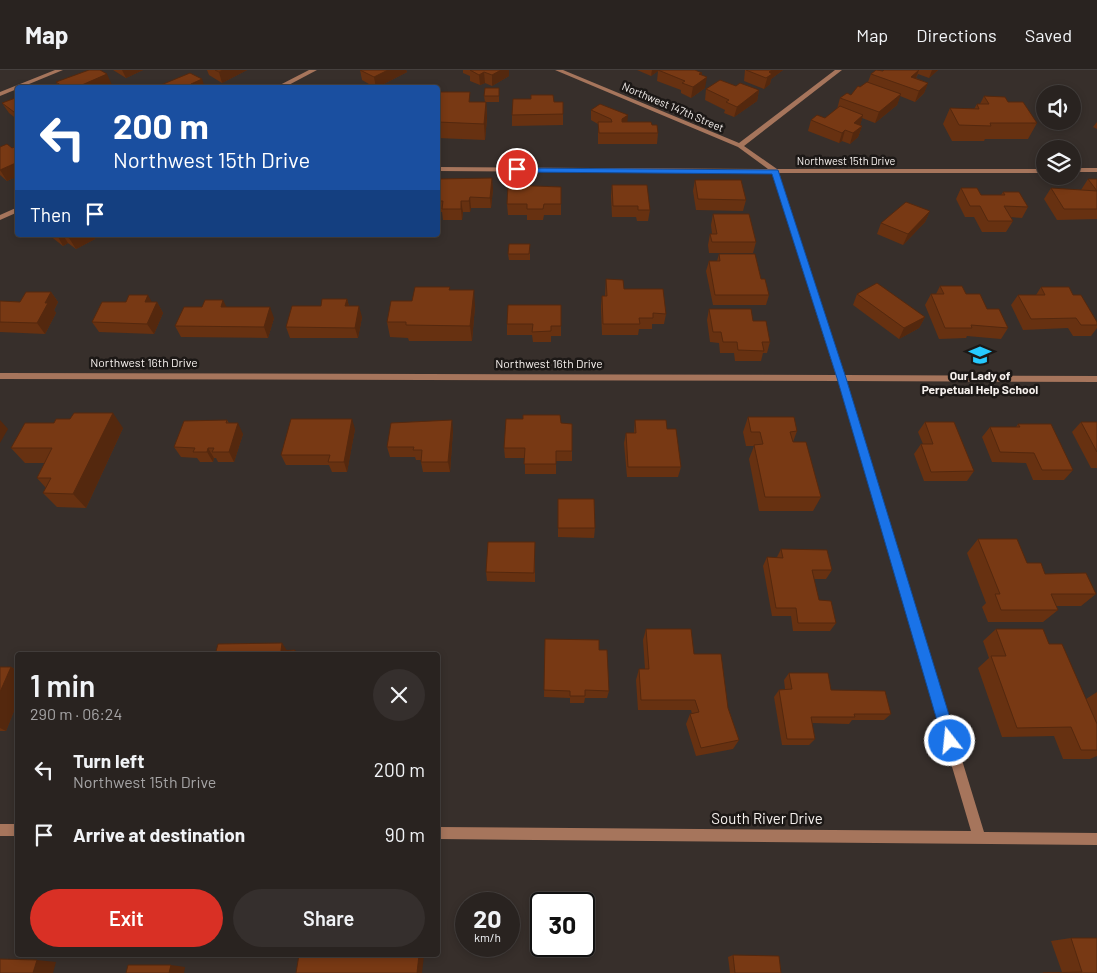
<!DOCTYPE html>
<html lang="en">
<head>
<meta charset="utf-8">
<style>
  body { margin:0; font-family:Barlow,sans-serif; background:#352f2d; color:#f1f3f6; height:100vh; display:flex; flex-direction:column; font-size:19px; white-space:nowrap }
  * { box-sizing:border-box; margin:0 }
  p { font-size:16px; color:#a5a4a5 }
  .icon { flex:none; width:28px; height:28px; fill:none; stroke:currentColor; stroke-width:2; stroke-linecap:round; stroke-linejoin:round }
  .map { position:relative; flex:1; overflow:hidden }
  .panel { position:absolute; left:15px; top:582px; width:425px; height:305px; display:flex; flex-direction:column; background:#292320; border-radius:5px; box-shadow:0 2px 8px #0003,0 0 0 1px #45403e }
  .panel>* { flex:none }
  .hud { position:absolute; left:15px; top:15px; width:425px; height:152px; border-radius:5px; box-shadow:0 2px 8px #0003,0 0 0 1px #45403e; background:#1a4fa0; color:#fff; overflow:hidden }
  .fabs { position:absolute; left:1036px; top:15px; display:grid; gap:10px }
  .fabs a { display:grid; place-items:center; width:45px; height:45px; border-radius:50%; background:#292320; box-shadow:0 2px 8px #0003,0 0 0 1px #45403e; font-size:25px }
  .speed { position:absolute; left:455px; top:822px; display:flex; gap:10px; font-size:25px; font-weight:700; text-align:center }
  .speed>* { display:grid; place-content:center; width:65px; height:65px; border-radius:50%; background:#292320; box-shadow:0 2px 8px #0003,0 0 0 1px #45403e; line-height:1 }
  .speed small { font-size:12px; font-weight:400 }
  .speed .limit { border:2px solid #111; border-radius:8px; background:#fff; color:#111 }
  .pin { position:absolute; display:grid; place-items:center; width:42px; height:42px; color:#fff; margin:-21px; border:2px solid #fff; border-radius:50%; box-shadow:0 1px 5px #0007 }
  .me { position:absolute; width:55px; margin:-28px; rotate:344deg; stroke-linejoin:round; filter:drop-shadow(0 0 4px #0008) }
  .turn { display:flex; align-items:center; gap:18px; height:105px; padding:0 15px; font-size:22px }
  .turn .icon { width:65px; height:65px; stroke-width:2.5 }
  .turn b { display:block; font-size:35px; line-height:42px }
  .then { display:flex; align-items:center; height:48px; padding:0 15px; background:#0003; gap:10px; font-size:19px }
  .round { display:grid; place-items:center; flex:none; width:52px; height:52px; border-radius:26px; background:#352f2d }
  .summary { display:flex; align-items:center; justify-content:space-between; height:85px; padding:0 15px }
  h1 { font-size:30px; font-weight:600; line-height:38px }
  .button { display:flex; gap:10px; margin-top:auto; padding:10px 15px }
  .button a { flex:1; height:58px; border-radius:30px; background:#d93025; color:#fff; font-size:20px; font-weight:600; line-height:58px; text-align:center }
  .button a+a { background:#352f2d; color:#f1f3f6 }
  ul { padding:0; list-style:none }
  li { display:flex; align-items:center; gap:15px; height:65px; padding:0 15px }
  li div { flex:1 }
  li b { display:block; font-size:19px }
  li em { font-style:normal }
  header { display:flex; align-items:center; gap:30px; box-sizing:border-box; height:70px; padding:0 25px; background:#292320; border-bottom:1px solid #45403e }
  header strong { font-size:24px }
  nav { display:flex; gap:28px; margin-inline-start:auto; font-size:18px }
  .map>svg:first-child { display:block }
  .lines { fill:none; stroke-linecap:round; stroke-linejoin:round }
  .street { fill:#a6755c; fill-rule:evenodd }
  .wall { fill:#673111 }
  .shaded-wall { fill:#54280e }
  .building { fill:#783914; stroke:#54280e }
  .route { fill:#1a73e8; stroke:#114b97 }
  .labels { text-anchor:middle; stroke-width:5; stroke-linejoin:round; paint-order:stroke }
  .far-street-label { font-size:11px; fill:#f6f1ee; stroke:#1c1816 }
  .street-label { font-size:12px; fill:#f6f1ee; stroke:#1c1816 }
  .poi-label { font-size:12px; font-weight:bold; fill:#f6f1ee; stroke:#1c1816 }
  .near-street-label { font-size:15px; fill:#f6f1ee; stroke:#1c1816 }
</style>
</head>
<body>
<header>
<strong>Map</strong>
<nav><a>Map</a><a>Directions</a><a>Saved</a></nav>
</header>
<div class="map">
<svg width="1097" height="903" viewBox="0 0 1097 903">
  <rect width="100%" height="100%" fill="#372f2b"/>
  <g class="lines">
    <!-- street -->
    <g class="street">
      <path d="M55 0H63L0 26V22Z"/>
      <path d="M309 0H317L283 18H274Z"/>
      <path d="M555 0H563L739 73 835 0H842L744 76 777 99H1045V103H779L844 305 1097 306V312L846 311 984 762 1097 763V775L438 769V757L971 761 838 311 0 309V303L836 305 772 103 438 101V97L768 99 738 77Z"/>
      <rect x="1072" y="98" width="25" height="4"/>
      <path d="M18 137V142L0 150V145Z"/>
      <rect x="0" y="754" width="18" height="12"/>
    </g>
  </g>
  <!-- wall -->
  <g class="wall">
    <path d="M113 0H143L126 8Z"/>
    <path d="M207 0H247L222 13 209 5Z"/>
    <path d="M360 0H406L407 2 376 18 362 10Z"/>
    <path d="M463 0H509V6L492 16 485 13 480 15 470 11V6L463 3Z"/>
    <path d="M637 0H695L702 3 701 5 705 18 691 28 681 23V20L657 11 658 1 651 6Z"/>
    <path d="M745 0H783L771 9 770 14 764 19 744 11Z"/>
    <path d="M884 0H938L929 8 918 4 916 8 928 13 924 23 915 32 900 26 897 35 875 53 862 48 860 55 862 56 858 67 850 74 842 71 839 73 808 61 811 50 825 48 837 39 840 28 851 25 860 17 868 12 871 4 883 1Z"/>
    <path d="M56 12 112 15 106 18H59Z"/>
    <path d="M736 16 759 20 757 31 734 47 724 43 725 40 705 30 706 19Z"/>
    <path d="M438 22 471 32H486L487 48 485 70 438 68Z"/>
    <path d="M499 24V32H485L484 26Z"/>
    <path d="M984 26 1008 32 1037 53 1028 69H985L984 71H952L943 54 950 38 974 39 977 34H980Z"/>
    <path d="M18 27V50L9 43 2 33Z"/>
    <path d="M563 32V55L512 56V45Z"/>
    <path d="M591 40 628 52 652 55 658 63 657 74H598V54L591 50Z"/>
    <path d="M1097 52V59L1093 57Z"/>
    <path d="M18 76V106L7 111 0 105V77L12 78Z"/>
    <path d="M438 109 493 119 491 138H471L470 142H463L462 150H443L442 142H438Z"/>
    <path d="M1088 109H1097V149L1057 150 1044 129 1051 118 1081 120Z"/>
    <path d="M695 110 746 130 743 141 696 140 693 121Z"/>
    <path d="M612 115 650 140 648 151H637L636 147H612L611 126Z"/>
    <path d="M561 117V145H544L543 150H527V145H508L507 134Z"/>
    <path d="M961 118 981 125H1001L1003 122 1028 137 1022 148 1011 147 1013 151 1006 162H982L974 147H965L956 129Z"/>
    <path d="M930 141 925 152 903 175 877 164 881 153Z"/>
    <path d="M713 144 756 172 753 183H709L708 175 710 164H712L711 155Z"/>
    <path d="M49 165H93L95 169 76 179 68 173 63 176Z"/>
    <path d="M162 165H188L187 166H162Z"/>
    <path d="M530 174V190H509L508 184Z"/>
    <path d="M719 184 761 209 769 225 766 235H713L706 201 709 191H717Z"/>
    <path d="M606 209 624 219 666 244 664 254H652V259H639L638 265H602L601 236 602 226H605Z"/>
    <path d="M940 216 966 224 987 239 1008 258 1001 269 967 266 966 268 939 269 925 235 931 224H936Z"/>
    <path d="M1041 217 1073 225 1097 252V258L1091 266H1073L1068 258 1023 260 1011 235 1018 225H1036Z"/>
    <path d="M450 220 475 236 472 271H409L408 268 390 267 387 252 412 231Z"/>
    <path d="M51 222 58 232 54 240 56 243 45 264 0 262V231L20 232Z"/>
    <path d="M857 224 925 247 919 258 899 269 853 235Z"/>
    <path d="M347 229 349 236 362 247 358 268H290L286 257 321 236Z"/>
    <path d="M152 232H157L163 243 154 264 99 262 92 252Z"/>
    <path d="M561 235V266H551V272H533L532 265H507V254Z"/>
    <path d="M227 237 274 248 268 268 181 267 175 256Z"/>
    <path d="M709 239 753 251 770 272 767 283H763L761 291H735L734 283H720L719 273 710 272 707 250Z"/>
    <path d="M748 347 797 361 793 372 821 427 813 441H759L749 389 754 376H746L743 362Z"/>
    <path d="M227 350 229 353 243 364 234 392H218L216 388H214L213 392H200L197 388 181 387 174 377Z"/>
    <path d="M635 350 667 359 681 397 678 407H627L624 373 626 363H634Z"/>
    <path d="M925 352 974 401 967 411H924L914 384 921 374H923L918 362Z"/>
    <path d="M1081 352H1097V398H1091L1072 362Z"/>
    <path d="M561 353 572 381V391H556V404H525V388H505L504 378Z"/>
    <path d="M1018 354 1073 400 1064 410H1033L1026 393 992 392 982 367 990 357H1016Z"/>
    <path d="M123 358 86 438 57 437 43 423 46 418 37 408 45 393H25L11 378Z"/>
    <path d="M355 359 347 402H332L329 395H286L281 385Z"/>
    <path d="M453 360 450 402H423L421 392 422 390H416L415 387H390L387 377Z"/>
    <path d="M558 429 595 458 594 468 558 467Z"/>
    <path d="M978 469 1027 493 1045 504 1096 524 1081 536H1056L1058 540 1043 552H988L982 537 986 533 967 483Z"/>
    <path d="M781 479 832 500 826 509H814L819 530 836 553 830 561H793L791 546H772L763 496 767 487H777Z"/>
    <path d="M535 481V512L487 511 486 502Z"/>
    <path d="M646 559 694 584 728 638 739 670 733 679 696 686 686 654 690 644H692L691 640H638L636 610 639 599H645L643 570Z"/>
    <path d="M996 559 1049 574 1086 629 1097 622V686L1090 689H1063L1054 666 1002 667 978 598 989 588 983 571Z"/>
    <path d="M545 569 599 580 609 621 607 628H585L584 633H570V628L544 627Z"/>
    <path d="M0 597H11L18 601V631L6 661H0Z"/>
    <path d="M789 603 831 620 891 644 884 650H852L849 654 812 653 815 669 809 675H782L774 627 779 620 785 619 784 610Z"/>
    <path d="M1071 868 1097 903H1039L1062 902 1051 871Z"/>
    <path d="M733 885 781 903H730L728 887Z"/>
  </g>
  <!-- shaded-wall -->
  <g class="shaded-wall">
    <path d="M122 0H143L126 8Z"/>
    <path d="M223 0H247L222 13 219 2Z"/>
    <path d="M388 0H406L407 2 376 18 374 7Z"/>
    <path d="M501 0H509V6L492 16V5Z"/>
    <path d="M652 0H660H658V1L651 6Z"/>
    <path d="M772 0H783L771 9 770 14 764 19 769 2Z"/>
    <path d="M919 0 915 10 907 17 911 7Z"/>
    <path d="M932 0H938L929 8Z"/>
    <path d="M484 2 485 13 480 15 479 5Z"/>
    <path d="M702 3 700 12 707 7 705 18 691 28 693 17 699 4Z"/>
    <path d="M107 4 112 15 106 18H75Z"/>
    <path d="M202 9 205 18H192L191 14Z"/>
    <path d="M928 13 924 23 915 32 919 21Z"/>
    <path d="M759 20 757 31 734 47 737 37Z"/>
    <path d="M901 24 897 35 875 53 879 42Z"/>
    <path d="M486 32 487 48 485 70 484 54Z"/>
    <path d="M18 40V47L14 42Z"/>
    <path d="M628 45 627 56 621 60 622 49Z"/>
    <path d="M863 45 860 56 854 53Z"/>
    <path d="M862 56 858 67 850 74 853 63Z"/>
    <path d="M845 60 842 71 839 73 842 63Z"/>
    <path d="M18 92V106L7 111 0 100Z"/>
    <path d="M492 108 493 119 491 138 490 128Z"/>
    <path d="M470 127 471 138 470 142 469 131Z"/>
    <path d="M461 131 463 142 462 150 461 139Z"/>
    <path d="M930 141 925 152 903 175 908 164Z"/>
    <path d="M57 165H63L68 173 63 176Z"/>
    <path d="M76 165H93L95 169 76 179 69 168Z"/>
    <path d="M474 220 475 236 472 271 470 256Z"/>
    <path d="M51 222 58 232 54 240 56 243 45 264 37 253 45 233Z"/>
    <path d="M148 225 154 236 145 232Z"/>
    <path d="M347 229 350 240 345 236Z"/>
    <path d="M223 230 228 240 221 237Z"/>
    <path d="M157 232 163 243 154 264 147 254Z"/>
    <path d="M359 236 362 247 358 268 355 258Z"/>
    <path d="M270 237 274 248 268 268 264 257Z"/>
    <path d="M925 247 919 258 899 269 904 258Z"/>
    <path d="M113 343 123 358 86 438 73 424Z"/>
    <path d="M352 349 355 359 347 402 344 392Z"/>
    <path d="M0 350 8 359 0 373Z"/>
    <path d="M452 350 453 360 450 402 448 392Z"/>
    <path d="M238 353 243 364 234 392 229 382Z"/>
    <path d="M208 378 214 388 213 392 207 382Z"/>
    <path d="M282 573 290 585 281 581Z"/>
    <path d="M295 580 298 585H294Z"/>
    <path d="M11 597 18 601V631L6 661 0 658V622Z"/>
    <path d="M419 885H424L422 903H417Z"/>
    <path d="M37 890 56 892 53 903H33Z"/>
    <path d="M171 895 185 897 184 903H169Z"/>
  </g>
  <!-- building -->
  <g class="building">
    <path d="M89 0H100L107 4 75 18H65L56 12Z"/>
    <path d="M215 0H223L219 2Z"/>
    <path d="M360 0H388L374 7Z"/>
    <path d="M470 0H501L492 5 484 2 479 5Z"/>
    <path d="M658 0H695L702 3 699 4 707 7 693 17 682 13 685 11Z"/>
    <path d="M746 0H772L769 2 772 4 766 8Z"/>
    <path d="M876 0 883 1 884 0H919L911 7 928 13 919 21 871 4Z"/>
    <path d="M190 3 202 9 191 14 195 17H156Z"/>
    <path d="M720 10 736 16 740 13 759 20 737 37 726 32 729 30 706 19Z"/>
    <path d="M867 12 901 24 879 42 840 28 847 23 851 25 858 16 860 17Z"/>
    <path d="M485 18H499V26H484Z"/>
    <path d="M438 22H470L469 32H486L484 54 438 52Z"/>
    <path d="M531 25H553L554 32H563V44L512 45 513 29H531Z"/>
    <path d="M984 26 1005 27 1008 32H1023L1037 53H990L991 56 959 55 950 38 979 39 977 34H989Z"/>
    <path d="M18 27V40L14 42 2 33Z"/>
    <path d="M600 34 628 45 622 49V52H651L652 55H657L658 63H599L598 52H612L611 49 591 40Z"/>
    <path d="M840 36 863 45 854 53 862 56 853 63 845 60 842 63 811 50 817 45 825 48Z"/>
    <path d="M7 74 12 78 18 76V92L0 100V77Z"/>
    <path d="M492 108 490 128 470 127 469 131H461V139H442L443 131H438V109Z"/>
    <path d="M1088 109H1097V139H1064L1051 118 1097 121Z"/>
    <path d="M695 110H741L746 130 698 129Z"/>
    <path d="M508 115 561 117V134H544L543 139H527V134H507Z"/>
    <path d="M612 115H647L650 140H638V136H613Z"/>
    <path d="M961 118H977L981 125H1005L1003 122H1019L1028 137 1004 136 1013 151H988L980 136H970Z"/>
    <path d="M906 132 930 141 908 164 881 153Z"/>
    <path d="M713 144H749L756 172H712L710 164H717Z"/>
    <path d="M65 165H76L69 168Z"/>
    <path d="M509 174H530L529 184H508Z"/>
    <path d="M719 184H755L761 209H765L769 225H715L709 191H720Z"/>
    <path d="M606 209 623 210 624 219H663L666 244 653 243V248H639L640 254H603L602 226H607Z"/>
    <path d="M877 213 925 247 904 258 857 224Z"/>
    <path d="M940 216H962L966 224H980L987 239H999L1008 258 971 255 972 258H945L931 224H944Z"/>
    <path d="M415 217H450L449 220H474L470 256 406 255V252H387L391 231H412Z"/>
    <path d="M1041 217H1069L1073 225H1081L1097 252V255H1081L1076 248 1031 249 1018 225H1045Z"/>
    <path d="M26 222H51L45 233H48L37 253 0 252V231L20 232Z"/>
    <path d="M129 225H148L145 232H157L147 254 92 252 102 232H126Z"/>
    <path d="M322 229H347L345 236H359L355 258 286 257 292 236H321Z"/>
    <path d="M205 230H223L221 237H270L264 257 175 256 184 237H202Z"/>
    <path d="M508 235H561V256H551V261L532 262 533 254H507Z"/>
    <path d="M709 239H751L753 251H766L770 272H762L764 281 738 280 737 272H723L721 262H713Z"/>
    <path d="M74 343H113L73 424 43 423 51 408H37L52 378H11L25 353H54L56 349H70Z"/>
    <path d="M523 345H560L561 353 572 354V381H556V394H524L525 378H504L506 349H523Z"/>
    <path d="M748 347H794L797 361 790 362 793 372H806L821 427H765L754 375 763 374 760 362H751Z"/>
    <path d="M291 349H352L344 392H328L330 385H281Z"/>
    <path d="M227 350 226 353H238L229 382H212L214 378H208L207 382H193L195 378 174 377 184 351Z"/>
    <path d="M452 350 448 392H421L422 380H413L414 377H387L391 353Z"/>
    <path d="M635 350H666L667 359H676L681 397H628L626 363H636Z"/>
    <path d="M925 352H954L974 401 931 402 921 374H933Z"/>
    <path d="M1081 352H1097V382Z"/>
    <path d="M1018 354H1051L1073 400H1042L1034 383 1000 382 990 357H1020Z"/>
    <path d="M558 429H594L595 458H558Z"/>
    <path d="M978 469H1017L1027 493H1041L1045 504 1086 503 1096 524H1051L1058 540H1001L995 524H1000Z"/>
    <path d="M488 472H535L534 503 486 502Z"/>
    <path d="M781 479 827 480 832 500H812L819 530 831 531 836 553H798L796 538H776L767 487 783 488Z"/>
    <path d="M646 559H691L694 584H721L728 638 739 670 701 678 690 644 699 642 695 630H641L639 599H649Z"/>
    <path d="M996 559H1043L1049 574H1062L1097 654V680H1081L1071 657 1017 658 991 586H1006Z"/>
    <path d="M545 569 599 570V580H607L609 621 585 620V626H570V621L544 620Z"/>
    <path d="M282 573 281 581 295 580 294 585H215L218 574Z"/>
    <path d="M0 597H11L0 622Z"/>
    <path d="M789 603H828L831 620 885 621 891 644H854L855 647H811L815 669H787L779 620 792 619Z"/>
    <path d="M1071 868H1097V903H1043L1082 902Z"/>
    <path d="M299 885H419L417 903H296Z"/>
    <path d="M733 885 779 886 781 903H735Z"/>
    <path d="M0 889 37 890 33 903H0Z"/>
    <path d="M128 895H171L169 903H126Z"/>
  </g>
  <!-- route -->
  <path class="route" d="M514 98 778 100 846 308 957 671 955 676 950 678 945 676 943 671 837 308 772 104 517 102 514 101Z"/>
  <!-- icons -->
  <defs>
    <g id="school-bare" transform="scale(1.725)"><path d="M0-5L7-2L0 1L-7-2ZM-4 1L0 2.5L4 1V4Q0 6-4 4Z" fill="#26c9fe" stroke="#1c1816" stroke-width="2.5" paint-order="stroke"/></g>
  </defs>
  <g fill-rule="evenodd">
    <use href="#school-bare" x="980" y="285"/>
  </g>
  <g class="labels">
    <!-- far-street labels -->
    <g class="far-street-label">
      <text transform="translate(673 37) rotate(23)" y="4">Northwest 147th Street</text>
      <text x="846" y="95">Northwest 15th Drive</text>
    </g>
    <!-- street labels -->
    <g class="street-label">
      <text x="144" y="297">Northwest 16th Drive</text>
      <text x="549" y="298">Northwest 16th Drive</text>
    </g>
    <!-- poi labels -->
    <g class="poi-label">
      <text x="980" y="310">Our Lady of<tspan x="980" dy="14">Perpetual Help School</tspan></text>
    </g>
    <!-- near-street labels -->
    <g class="near-street-label">
      <text x="767" y="754">South River Drive</text>
    </g>
  </g>
</svg>
<div class="fabs">
<a><svg class="icon" aria-label="sound" viewBox="0 0 24 24"><path d="M4 9h4l5-4v14l-5-4H4zM17 9q2 3 0 6"/></svg></a>
<a><svg class="icon" aria-label="layers" viewBox="0 0 24 24"><path d="M12 4l9 5-9 5-9-5zM3 14l9 5 9-5"/></svg></a>
</div>
<div class="speed"><div>20<small>km/h</small></div><div class="limit">30</div></div>
<div class="pin" style="left:517px;top:99px;background:#d93025"><svg class="icon" aria-label="arrive" viewBox="0 0 24 24"><path d="M6 21V4h12l-3 4 3 4H6"/></svg></div>
<svg class="me" style="left:950px;top:671px" viewBox="-20 -20 40 40"><circle r="17" fill="#1a73e8" stroke="#fff" stroke-width="3"/><path d="M0-11L8 9 0 5-8 9z" fill="#fff"/></svg>
<div class="hud">
<div class="turn"><svg class="icon" aria-label="left" viewBox="0 0 24 24"><path d="M17 20v-9H6M10 6l-5 5 5 5"/></svg><div><b>200 m</b>Northwest 15th Drive</div></div>
<div class="then">Then<svg class="icon" aria-label="arrive" viewBox="0 0 24 24"><path d="M6 21V4h12l-3 4 3 4H6"/></svg></div>
</div>
<section class="panel">
<div class="summary"><div><h1>1 min</h1><p>290 m · 06:24</p></div><a class="round"><svg class="icon" aria-label="close" viewBox="0 0 24 24"><path d="M6 6l12 12M18 6L6 18"/></svg></a></div>
<ul>
<li><svg class="icon" aria-label="left" viewBox="0 0 24 24"><path d="M17 20v-9H6M10 6l-5 5 5 5"/></svg><div><b>Turn left</b><p>Northwest 15th Drive</p></div><em>200 m</em></li>
<li><svg class="icon" aria-label="arrive" viewBox="0 0 24 24"><path d="M6 21V4h12l-3 4 3 4H6"/></svg><div><b>Arrive at destination</b></div><em>90 m</em></li>
</ul>
<div class="button"><a>Exit</a><a>Share</a></div>
</section>
</div>
</body>
</html>
